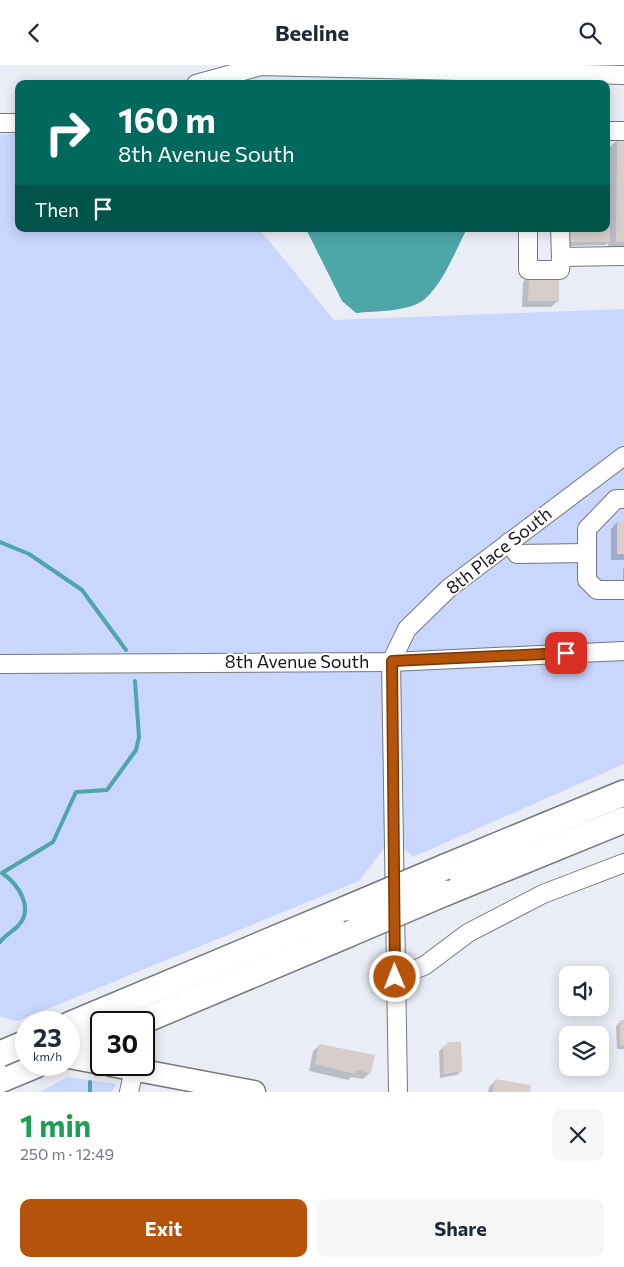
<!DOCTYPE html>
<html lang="en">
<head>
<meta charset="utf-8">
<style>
  body { margin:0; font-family:Commissioner,sans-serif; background:#f6f6f7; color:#1f2937; height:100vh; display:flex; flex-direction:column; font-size:19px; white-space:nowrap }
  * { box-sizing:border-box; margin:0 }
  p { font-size:16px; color:#747a83 }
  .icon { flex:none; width:28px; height:28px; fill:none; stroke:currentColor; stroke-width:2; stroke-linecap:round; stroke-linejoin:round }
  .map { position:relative; height:1027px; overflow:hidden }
  .panel { display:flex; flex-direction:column; background:#fff; flex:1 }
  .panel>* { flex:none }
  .guide { position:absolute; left:15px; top:15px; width:595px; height:152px; border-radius:10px; box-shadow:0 2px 12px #0003; background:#00695c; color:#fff; overflow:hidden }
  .tools { position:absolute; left:559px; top:901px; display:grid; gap:10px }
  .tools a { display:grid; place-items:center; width:50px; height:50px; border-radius:10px; background:#fff; box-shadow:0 2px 12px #0003; font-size:25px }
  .speed { position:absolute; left:15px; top:946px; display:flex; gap:10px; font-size:25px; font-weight:700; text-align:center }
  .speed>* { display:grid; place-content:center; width:65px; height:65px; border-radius:50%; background:#fff; box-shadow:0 2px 12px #0003; line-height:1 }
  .speed small { font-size:12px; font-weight:400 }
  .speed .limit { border:2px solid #111; border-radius:8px; background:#fff; color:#111 }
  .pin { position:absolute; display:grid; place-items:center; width:42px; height:42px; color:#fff; margin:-21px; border-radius:10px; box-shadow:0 2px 8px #0006 }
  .me { position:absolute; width:55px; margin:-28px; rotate:359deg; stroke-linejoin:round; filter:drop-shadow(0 0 4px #0008) }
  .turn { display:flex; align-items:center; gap:18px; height:105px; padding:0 20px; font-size:22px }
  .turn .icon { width:65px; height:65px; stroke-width:2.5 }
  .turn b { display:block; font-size:35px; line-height:42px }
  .then { display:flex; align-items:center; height:48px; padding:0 20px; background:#0003; gap:10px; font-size:19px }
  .round { display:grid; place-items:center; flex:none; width:52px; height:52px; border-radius:10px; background:#f6f6f7 }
  .summary { display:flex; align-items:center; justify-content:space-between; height:85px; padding:0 20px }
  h1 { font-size:30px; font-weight:700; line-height:38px; color:#1e9e55 }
  .cta { display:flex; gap:10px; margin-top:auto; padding:10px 20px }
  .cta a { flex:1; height:58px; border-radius:10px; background:#b45309; color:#fff; font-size:20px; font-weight:700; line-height:58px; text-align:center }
  .cta a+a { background:#f6f6f7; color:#1f2937 }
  header { display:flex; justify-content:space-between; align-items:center; height:65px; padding:0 20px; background:#fff; font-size:22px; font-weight:700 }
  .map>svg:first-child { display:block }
  .green { fill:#c9d6fd }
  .water { fill:#4ea6a9 }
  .shadow { fill:#0003 }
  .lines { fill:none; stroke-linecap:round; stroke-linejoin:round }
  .stream { stroke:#4ea6a9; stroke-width:4 }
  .building { fill:#d7cecc }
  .minor-casing { stroke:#74777d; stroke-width:20 }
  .major-casing { stroke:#74777d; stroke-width:25 }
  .highway-casing { stroke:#74777d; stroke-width:28 }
  .minor { stroke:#fff; stroke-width:18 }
  .major { stroke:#fff; stroke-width:22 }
  .highway { stroke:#fff; stroke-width:25 }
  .highway-bridge-casing { stroke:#74777d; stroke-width:28; stroke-linecap:butt }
  .highway-bridge { stroke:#fff; stroke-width:25 }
  .route-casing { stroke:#753606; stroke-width:12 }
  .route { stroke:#b45309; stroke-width:9 }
  .labels { text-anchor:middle; stroke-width:4; stroke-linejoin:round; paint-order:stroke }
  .street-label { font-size:18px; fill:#16171a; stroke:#fff }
</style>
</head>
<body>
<header><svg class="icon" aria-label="back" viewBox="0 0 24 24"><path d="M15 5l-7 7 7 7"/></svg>Beeline<svg class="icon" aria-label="search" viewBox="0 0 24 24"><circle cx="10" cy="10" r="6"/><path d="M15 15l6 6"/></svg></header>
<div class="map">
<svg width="624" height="1027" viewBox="0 0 624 1027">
  <rect width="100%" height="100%" fill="#eaedf5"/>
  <!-- green -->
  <g class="green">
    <path d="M0 69H19V164H259L334 255 624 244V699L413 792 392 773 359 816 18 956 0 952Z"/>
    <path d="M68 1012 116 1019 112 1027H40Z"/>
  </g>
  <!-- water -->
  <path class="water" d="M306 164H467C455 186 444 217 425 234 410 247 375 246 356 248L342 236Z"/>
  <!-- shadow -->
  <g class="shadow">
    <path d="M617 75H624V185H608V178L605 180 566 181V164H606L608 84Z"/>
    <path d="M529 210 558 236 551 242H522L523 217Z"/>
    <path d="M617 457H624V495H611V464Z"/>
    <path d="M624 503V523H623V504Z"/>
    <path d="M620 957H624V984H617L616 961Z"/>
    <path d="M447 979 461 1006 457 1010 440 1013 439 986Z"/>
    <path d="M320 980 370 1008 363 1014 351 1012 348 1015 309 1006 313 986Z"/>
    <path d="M495 1016 529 1027H488L489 1022Z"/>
  </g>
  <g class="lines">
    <!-- stream -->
    <g class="stream">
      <path d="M0 477 29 489 82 525 126 585"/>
      <path d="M0 877C5 870 12 867 18 861 35 843 18 819 2 808L53 777 76 727 107 725 136 685 139 672 135 616"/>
      <path d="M90 1027V1017"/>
    </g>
  </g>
  <!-- building -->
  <g class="building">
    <path d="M617 74H624V177H616Z"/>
    <path d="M606 158H610V177H570V164H606Z"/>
    <path d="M529 209H559V236H528Z"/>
    <rect x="617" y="456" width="7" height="33"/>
    <rect x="620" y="955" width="4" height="25"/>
    <path d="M447 977H461L462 1006 444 1009 443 981 447 980Z"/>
    <path d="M319 979 375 990 371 1008 356 1005 355 1009 315 999Z"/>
    <path d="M495 1014 531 1020 530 1027H493Z"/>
  </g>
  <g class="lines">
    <!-- minor casing -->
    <g class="minor-casing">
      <g id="minor">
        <path d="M196 19 261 1 624 10"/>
        <path d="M0 58H19"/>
        <path d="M606 66H624"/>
        <path d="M528 164V205H560L561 192"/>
        <path d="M560 164 561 192 624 191"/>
        <path d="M624 434H616L587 464V515L597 525H624"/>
        <path d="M509 477 517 489 587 488"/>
        <path d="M0 599 391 597 624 586"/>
        <path d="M395 912 424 901 468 868 543 829 624 798"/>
        <path d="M129 1027 134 1004"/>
        <path d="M398 1027 391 597 407 564 449 523 624 391"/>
      </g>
    </g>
    <!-- major casing -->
    <g class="major-casing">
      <g id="major">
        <path d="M69 992 101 998"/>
        <path d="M111 1000 254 1027"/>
      </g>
    </g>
    <!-- highway casing -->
    <g class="highway-casing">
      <g id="highway">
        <path d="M445 802 624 728"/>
        <path d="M445 828 624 755"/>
        <path d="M138 958 349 869"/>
        <path d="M69 960 348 843"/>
        <path d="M69 986 101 973"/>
        <path d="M0 1015 36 1000"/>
      </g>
    </g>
    <!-- minor -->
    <use href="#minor" class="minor"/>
    <!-- major -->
    <use href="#major" class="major"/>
    <!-- highway -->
    <use href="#highway" class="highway"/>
    <!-- highway-bridge casing -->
    <g class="highway-bridge-casing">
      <g id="highway-bridge">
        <path d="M348 843 445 802"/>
        <path d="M349 869 445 828"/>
        <path d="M0 989 26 978"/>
      </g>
    </g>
    <!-- highway-bridge -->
    <use href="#highway-bridge" class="highway-bridge"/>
  </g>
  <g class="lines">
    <!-- route casing -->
    <g class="route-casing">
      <path id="route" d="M395 912 392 596 566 588"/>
    </g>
    <!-- route -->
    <use href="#route" class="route"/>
  </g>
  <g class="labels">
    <!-- street labels -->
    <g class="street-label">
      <text transform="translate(499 486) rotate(-38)" y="6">8th Place South</text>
      <text x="297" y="603">8th Avenue South</text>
    </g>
  </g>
</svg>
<div class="tools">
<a><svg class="icon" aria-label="sound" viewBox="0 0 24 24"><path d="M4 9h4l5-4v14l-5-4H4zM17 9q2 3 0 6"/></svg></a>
<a><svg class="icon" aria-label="layers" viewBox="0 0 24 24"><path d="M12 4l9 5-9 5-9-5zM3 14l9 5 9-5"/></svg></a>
</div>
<div class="speed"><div>23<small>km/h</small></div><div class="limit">30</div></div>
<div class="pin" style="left:566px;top:588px;background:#d93025"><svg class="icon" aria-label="arrive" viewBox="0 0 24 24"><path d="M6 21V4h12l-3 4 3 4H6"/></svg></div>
<svg class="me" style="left:395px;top:912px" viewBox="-20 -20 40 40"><circle r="17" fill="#b45309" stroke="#fff" stroke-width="3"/><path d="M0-11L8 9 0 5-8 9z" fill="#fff"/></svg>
<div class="guide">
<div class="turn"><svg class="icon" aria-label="right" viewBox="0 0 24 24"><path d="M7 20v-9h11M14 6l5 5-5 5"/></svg><div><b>160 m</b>8th Avenue South</div></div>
<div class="then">Then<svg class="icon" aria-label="arrive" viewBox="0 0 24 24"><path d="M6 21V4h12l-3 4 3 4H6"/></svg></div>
</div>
</div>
<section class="panel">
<div class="summary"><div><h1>1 min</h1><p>250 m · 12:49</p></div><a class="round"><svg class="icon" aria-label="close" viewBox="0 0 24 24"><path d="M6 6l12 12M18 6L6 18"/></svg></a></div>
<div class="cta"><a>Exit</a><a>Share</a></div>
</section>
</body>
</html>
